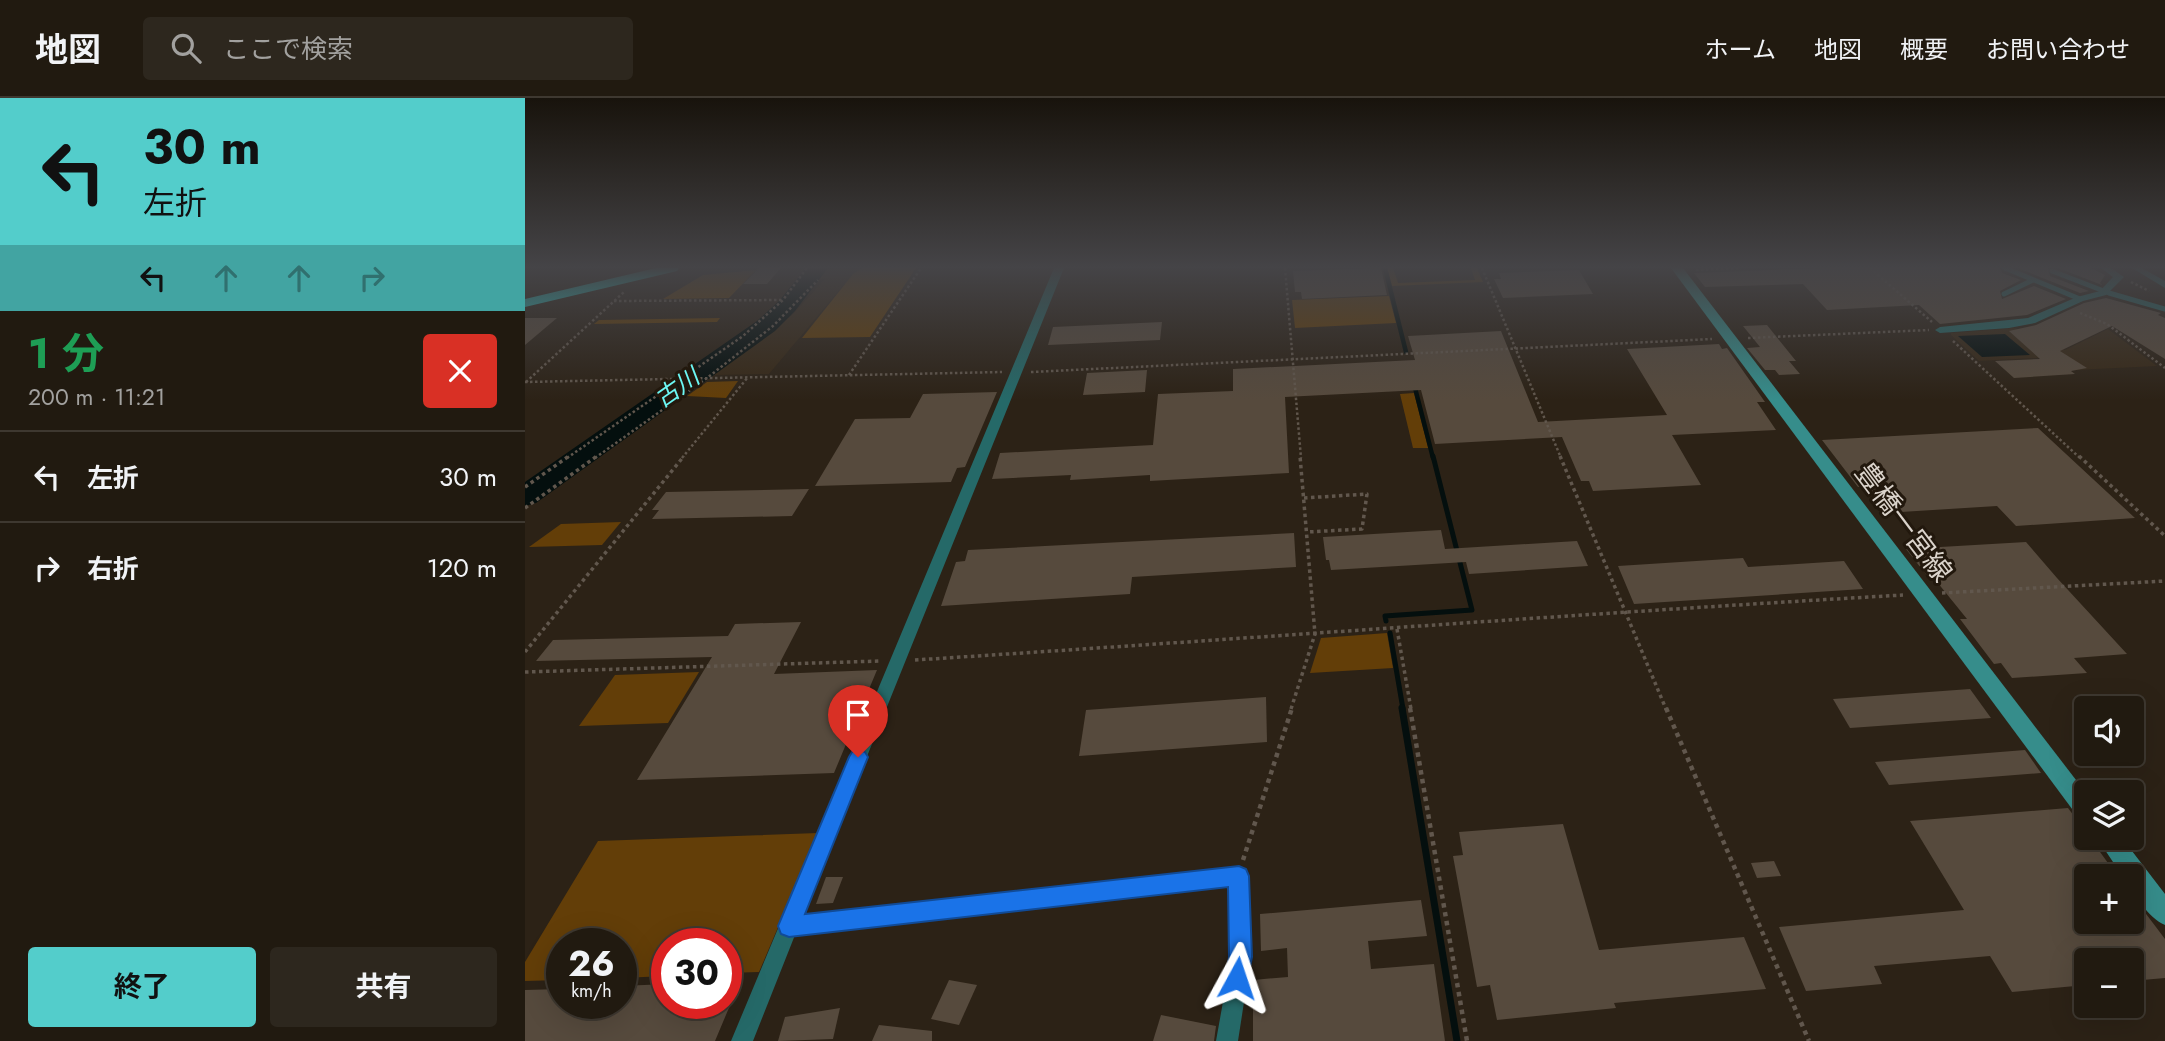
<!DOCTYPE html>
<html lang="ja">
<head>
<meta charset="utf-8">
<style>
  body { margin:0; font-family:Jost,"Noto Sans JP",sans-serif; background:#2d271e; color:#f1f3f6; height:100vh; display:flex; flex-direction:column; font-size:26px; white-space:nowrap }
  * { box-sizing:border-box; margin:0 }
  p { font-size:23px; color:#a2a19f }
  .icon { flex:none; width:38px; height:38px; fill:none; stroke:currentColor; stroke-width:2; stroke-linecap:round; stroke-linejoin:round }
  .map { position:relative; flex:1; overflow:hidden }
  .side { display:flex; flex-direction:column; background:#211a10; width:525px }
  .side>* { flex:none }
  .guide { background:#53cdcb; color:#111; overflow:hidden }
  .fabs { position:absolute; left:1549px; top:598px; display:grid; gap:14px }
  .fabs a { display:grid; place-items:center; width:70px; height:70px; border-radius:7px; background:#211a10; box-shadow:0 7px 28px #0002,0 0 0 2px #3e3830; font-size:35px }
  .speed { position:absolute; left:21px; top:830px; display:flex; gap:14px; font-size:35px; font-weight:700; text-align:center }
  .speed>* { display:grid; place-content:center; width:91px; height:91px; border-radius:50%; background:#211a10; box-shadow:0 7px 28px #0002,0 0 0 2px #3e3830; line-height:1 }
  .speed small { font-size:18px; font-weight:400 }
  .speed .limit { border:10px solid #d22; background:#fff; color:#111 }
  .pin { position:absolute; display:grid; place-items:center; width:60px; height:60px; color:#fff; margin:-72px -30px; border-radius:50% 50% 50% 0; rotate:-45deg; box-shadow:0 0 7px #0007 }
  .pin .icon { rotate:45deg }
  .me { position:absolute; width:77px; margin:-38px; rotate:5deg; stroke-linejoin:round; filter:drop-shadow(0 0 5px #0008) }
  .turn { display:flex; align-items:center; gap:24px; height:147px; padding:0 28px; font-size:32px }
  .turn .icon { width:91px; height:91px; stroke-width:2.5 }
  .turn b { display:block; font-size:49px; line-height:60px }
  .lanes { display:flex; align-items:center; height:66px; padding:0 28px; background:#0003; justify-content:center; gap:35px; direction:ltr }
  .lanes .off { opacity:.35 }
  .round { display:grid; place-items:center; flex:none; width:74px; height:74px; border-radius:7px; background:#2d271e }
  .headline { display:flex; align-items:center; justify-content:space-between; height:119px; padding:0 28px }
  h1 { font-size:42px; font-weight:700; line-height:52px; color:#1e9e55 }
  .button { display:flex; gap:14px; margin-top:auto; padding:14px 28px }
  .button a { flex:1; height:80px; border-radius:7px; background:#53cdcb; color:#111; font-size:28px; font-weight:700; line-height:80px; text-align:center }
  .button a+a { background:#2d271e; color:#f1f3f6 }
  ul { padding:0; list-style:none }
  li { display:flex; align-items:center; gap:21px; height:91px; padding:0 28px; border-top:2px solid #3e3830 }
  li div { flex:1 }
  li b { display:block; font-size:26px }
  li em { font-style:normal }
  header { display:flex; align-items:center; gap:42px; box-sizing:border-box; height:98px; padding:0 35px; background:#211a10; border-bottom:2px solid #3e3830 }
  header strong { font-size:33px }
  nav { display:flex; gap:38px; margin-inline-start:auto; font-size:24px }
  .search { width:490px; height:63px; background:#2d271e; display:flex; align-items:center; gap:18px; box-sizing:border-box; padding:0 24px; border-radius:7px; color:#a2a19f; font-size:26px }
  main { display:flex; flex:1; min-height:0 }
  .map>svg:first-child { display:block }
  .built { fill:#362816 }
  .green { fill:#633e08 }
  .water { fill:#040f0e }
  .lines { fill:none; stroke-linecap:round; stroke-linejoin:round }
  .stream-far2 { stroke:#040f0e; stroke-width:4.5 }
  .stream-far1 { stroke:#040f0e; stroke-width:5 }
  .stream { stroke:#040f0e; stroke-width:7 }
  .river { fill:#040f0e; fill-rule:evenodd }
  .building { fill:#564a3d }
  .path-far2 { stroke:#61574d; stroke-width:2.5; stroke-dasharray:2.5 2.5; stroke-linecap:butt }
  .path-far1 { stroke:#61574d; stroke-width:3.5; stroke-dasharray:3.5 3.5; stroke-linecap:butt }
  .path { stroke:#61574d; stroke-width:4.5; stroke-dasharray:4.5 4.5; stroke-linecap:butt }
  .lane { stroke:#256968; stroke-width:5 }
  .street { fill:#256968; fill-rule:evenodd }
  .secondary { fill:#368d8b; fill-rule:evenodd }
  .highway { fill:#2ac5c2; fill-rule:evenodd }
  .route { fill:#1a73e8; stroke:#114b97; stroke-width:2 }
  .labels { text-anchor:middle; stroke-width:6; stroke-linejoin:round; paint-order:stroke }
  .far-water-label { font-size:24px; font-style:italic; fill:#6cf7f4; stroke:#22180d }
  .street-label { font-size:28px; fill:#dad3cb; stroke:#22180d }
</style>
</head>
<body>
<header>
<strong>地図</strong>
<div class="search"><svg class="icon" aria-label="search" viewBox="0 0 24 24"><circle cx="10" cy="10" r="6"/><path d="M15 15l6 6"/></svg>ここで検索</div>
<nav><a>ホーム</a><a>地図</a><a>概要</a><a>お問い合わせ</a></nav>
</header>
<main>
<section class="side">
<div class="guide">
<div class="turn"><svg class="icon" aria-label="left" viewBox="0 0 24 24"><path d="M17 20v-9H6M10 6l-5 5 5 5"/></svg><div><b>30 m</b>左折</div></div>
<div class="lanes"><svg class="icon" aria-label="left" viewBox="0 0 24 24"><path d="M17 20v-9H6M10 6l-5 5 5 5"/></svg><svg class="icon off" aria-label="ahead" viewBox="0 0 24 24"><path d="M12 20V5M6 11l6-6 6 6"/></svg><svg class="icon off" aria-label="ahead" viewBox="0 0 24 24"><path d="M12 20V5M6 11l6-6 6 6"/></svg><svg class="icon off" aria-label="right" viewBox="0 0 24 24"><path d="M7 20v-9h11M14 6l5 5-5 5"/></svg></div>
</div>
<div class="headline"><div><h1>1 分</h1><p>200 m · 11:21</p></div><a class="round" style="background:#d93025;color:#fff"><svg class="icon" aria-label="close" viewBox="0 0 24 24"><path d="M6 6l12 12M18 6L6 18"/></svg></a></div>
<ul>
<li><svg class="icon" aria-label="left" viewBox="0 0 24 24"><path d="M17 20v-9H6M10 6l-5 5 5 5"/></svg><div><b>左折</b></div><em>30 m</em></li>
<li><svg class="icon" aria-label="right" viewBox="0 0 24 24"><path d="M7 20v-9h11M14 6l5 5-5 5"/></svg><div><b>右折</b></div><em>120 m</em></li>
</ul>
<div class="button"><a>終了</a><a>共有</a></div>
</section>
<div class="map">
<svg width="1640" height="943" viewBox="0 0 1640 943">
  <rect width="100%" height="100%" fill="#2c2216"/>
  <!-- built -->
  <g class="built">
    <path d="M298 170H337L328 176 244 276 189 277 267 217 300 181 290 180Z"/>
    <path d="M1490 230 1540 252 1583 231 1632 268 1551 272 1529 259 1454 263 1426 237V235Z"/>
  </g>
  <!-- green -->
  <g class="green">
    <path d="M337 170H391L345 239 277 240 328 176Z"/>
    <path d="M862 170H868L873 185 950 182 946 170H952L958 184 867 188Z"/>
    <path d="M231 172 204 200 138 201 178 177Z"/>
    <path d="M864 198 871 225 770 230 767 202Z"/>
    <path d="M195 220 192 224 69 226 74 222Z"/>
    <path d="M213 283 201 300 162 298 182 284Z"/>
    <path d="M889 295 903 349V350H888L875 296Z"/>
    <path d="M96 424 77 447 4 449 36 426Z"/>
    <path d="M862 535 868 570 785 575 796 540Z"/>
    <path d="M174 574 143 625 54 628 90 577Z"/>
    <path d="M293 735 234 874 201 875V845H142V878L96 880V845H37V882L0 883V864L73 743Z"/>
  </g>
  <!-- water -->
  <path class="water" d="M1480 236 1505 257 1457 259 1433 238Z"/>
  <g class="lines">
    <!-- stream-far2 -->
    <g class="stream-far2">
      <path d="M860 170 881 254"/>
      <path d="M889 286 908 360"/>
    </g>
    <!-- stream-far1 -->
    <g class="stream-far1">
      <path d="M861 523 860 518 947 512 908 358"/>
      <path d="M865 535 878 611"/>
    </g>
    <!-- stream -->
    <path class="stream" d="M877 610 932 943"/>
    <!-- river -->
    <path class="river" d="M281 170H303L270 213 250 233 11 405 0 408V384L232 223 254 203Z"/>
  </g>
  <!-- building -->
  <g class="building">
    <path d="M234 170H256L242 186H218Z"/>
    <path d="M856 170 862 197 777 201 776 194H770L768 173Z"/>
    <path d="M1302 170H1475L1477 175 1496 182 1475 193 1477 201 1509 188 1541 201 1502 217 1415 226 1394 207 1302 212 1278 186 1180 189 1169 175Z"/>
    <path d="M1493 170H1523L1525 178 1564 193 1555 195Z"/>
    <path d="M1533 170H1566L1580 177 1575 185 1577 187Z"/>
    <path d="M1054 172 1068 196 978 200 969 181H976L974 175Z"/>
    <path d="M1581 200 1636 215 1633 217 1640 220V261L1587 228 1535 253 1562 270 1546 273 1550 276 1489 280 1470 263 1515 261 1484 233 1511 227 1559 205Z"/>
    <path d="M0 220H32L0 247Z"/>
    <path d="M637 224 635 242 523 247 528 229Z"/>
    <path d="M1242 227 1271 263H1264L1275 276 1254 277 1250 272H1240L1222 250 1235 249 1218 228Z"/>
    <path d="M976 233 1013 324 1142 317 1102 251 1194 246 1197 251 1202 250 1240 304H1232L1251 332 1147 337 1176 387 1068 393 1064 383H1056L1037 339 910 346 896 292 760 299 764 375 625 383V377L545 382 546 377 467 381 475 355 628 347 633 296 708 293V271L890 262 883 238Z"/>
    <path d="M622 272 620 294 558 297 562 275Z"/>
    <path d="M472 294 440 369 432 370 426 384 290 388 330 321 385 320 398 296Z"/>
    <path d="M1513 330 1610 420 1491 428 1472 408 1360 415 1339 388 1333 389 1297 342Z"/>
    <path d="M284 391 267 418 127 421 134 412H127L141 394Z"/>
    <path d="M916 432 920 451 1052 443 1063 468 944 476 941 464 806 472 804 462H801L798 439Z"/>
    <path d="M769 435 771 469 607 479 605 496 416 508 431 464 440 463 443 452Z"/>
    <path d="M1501 444 1532 480 1602 556 1549 560 1562 575 1487 580 1476 565 1469 566 1435 521H1442L1408 479H1403L1381 451Z"/>
    <path d="M1218 460 1223 469 1319 463 1338 491 1109 506 1093 468Z"/>
    <path d="M276 524 249 576 352 572 309 675 112 682 187 559 11 563 28 542 203 538 210 526Z"/>
    <path d="M1445 591 1466 620 1325 630 1308 601Z"/>
    <path d="M741 599 742 644 554 658 561 612Z"/>
    <path d="M1500 652 1516 675 1364 687 1350 664Z"/>
    <path d="M1543 710 1561 734V740H1565L1593 779H1561V824H1606V796L1640 841V880L1606 883V863H1561V887L1487 894 1465 858 1349 868 1357 886 1281 893 1254 829 1439 812 1385 723Z"/>
    <path d="M1038 726 1074 852 1219 839 1241 891 1089 905 1091 910 972 922 965 887 952 889 928 758 938 757 934 734Z"/>
    <path d="M1249 763 1256 778 1232 780 1226 765Z"/>
    <path d="M301 779H318L308 805 291 806Z"/>
    <path d="M896 802 902 838 843 843 846 871 909 866 920 943H728V882L763 879 762 850 736 853 735 816Z"/>
    <path d="M424 882 452 887 434 927 406 921Z"/>
    <path d="M142 886V905H206L190 943H0V892L37 891V905H96V888Z"/>
    <path d="M315 910 308 941 253 943 260 919Z"/>
    <path d="M636 917 691 928 689 943H628Z"/>
    <path d="M354 927 407 933V943H347Z"/>
  </g>
  <g class="lines">
    <!-- path-far2 -->
    <g class="path-far2">
      <path d="M760 170 776 360"/>
      <path d="M957 170 1036 360"/>
      <path d="M1345 170 1407 224"/>
      <path d="M1171 172 1216 170"/>
      <path d="M1606 184 1624 193"/>
      <path d="M89 203 258 202"/>
      <path d="M1555 215 1582 226 1640 270"/>
      <path d="M1223 240 1404 232"/>
      <path d="M1428 243 1555 360"/>
      <path d="M506 274 1187 241"/>
      <path d="M324 277 396 170"/>
      <path d="M0 284 477 274"/>
      <path d="M1 284 99 194"/>
      <path d="M42 360 218 238 258 202 282 170"/>
      <path d="M70 360 182 280 248 228 293 182"/>
      <path d="M157 360 223 279"/>
    </g>
    <!-- path-far1 -->
    <g class="path-far1">
      <path d="M1035 358 1141 611"/>
      <path d="M1554 358 1640 438"/>
      <path d="M0 389 44 358"/>
      <path d="M779 400 842 396 837 431 782 434"/>
      <path d="M0 410 72 358"/>
      <path d="M1417 495 1640 483"/>
      <path d="M872 531 886 611"/>
      <path d="M0 554 159 358"/>
      <path d="M390 562C719 541 1048 516 1378 497"/>
      <path d="M0 574 355 563"/>
      <path d="M766 611 790 536 775 358"/>
    </g>
    <!-- path -->
    <g class="path">
      <path d="M885 610 942 943"/>
      <path d="M1141 610 1284 943"/>
      <path d="M718 762 767 610"/>
    </g>
    <!-- lane -->
    <g class="lane">
      <path d="M1480 170 1555 201"/>
      <path d="M1527 173 1584 195 1640 211"/>
      <path d="M1479 196 1508 182"/>
    </g>
    <!-- street -->
    <g class="street">
      <path d="M529 170H539L278 817 714 769 721 772 723 778 726 859 713 943H691L706 859 705 788 270 837 228 943H206Z"/>
      <path d="M1576 170H1586L1599 179 1581 197 1558 203 1510 225 1484 230 1415 235 1410 232 1415 229 1503 220 1552 199 1575 193 1588 179Z"/>
      <path d="M1607 170H1617L1640 183V190Z"/>
    </g>
    <!-- secondary -->
    <g class="secondary">
      <path d="M1146 170H1158L1561 695V722L1553 719Z"/>
      <path d="M1572 740H1597L1640 796V827C1624 820 1606 796 1606 779H1598Z"/>
    </g>
    <!-- highway -->
    <path class="highway" d="M131 170H154L152 173 0 209V201Z"/>
  </g>
  <!-- sky -->
  <linearGradient id="sky" x2="0" y2="1"><stop stop-color="#18130c"/><stop offset="0.56" stop-color="#454447"/><stop offset="1" stop-color="#454447" stop-opacity="0"/></linearGradient>
  <rect width="1640" height="302" fill="url(#sky)"/>
  <!-- route -->
  <path class="route" d="M333 651 340 654 343 659 280 816 714 768 721 771 724 778 727 859 721 888 712 892 704 888 701 880 704 859 703 789 264 839 256 836 253 828 324 659 327 654Z"/>
  <g class="labels">
    <!-- far-water labels -->
    <g class="far-water-label">
      <text transform="translate(152 290) rotate(-35)" y="8">古川</text>
    </g>
    <!-- street labels -->
    <g class="street-label">
      <text transform="translate(1379 424) rotate(53)" y="10">豊橋一宮線</text>
    </g>
  </g>
</svg>
<div class="fabs">
<a><svg class="icon" aria-label="sound" viewBox="0 0 24 24"><path d="M4 9h4l5-4v14l-5-4H4zM17 9q2 3 0 6"/></svg></a>
<a><svg class="icon" aria-label="layers" viewBox="0 0 24 24"><path d="M12 4l9 5-9 5-9-5zM3 14l9 5 9-5"/></svg></a>
<a>+</a>
<a>−</a>
</div>
<div class="speed"><div>26<small>km/h</small></div><div class="limit">30</div></div>
<div class="pin" style="left:333px;top:659px;background:#d93025"><svg class="icon" aria-label="arrive" viewBox="0 0 24 24"><path d="M6 21V4h12l-3 4 3 4H6"/></svg></div>
<svg class="me" style="left:712px;top:880px" viewBox="-20 -20 40 40"><path d="M0-17L14 15 0 8-14 15z" fill="#1a73e8" stroke="#fff" stroke-width="4"/></svg>
</div>
</main>
</body>
</html>
